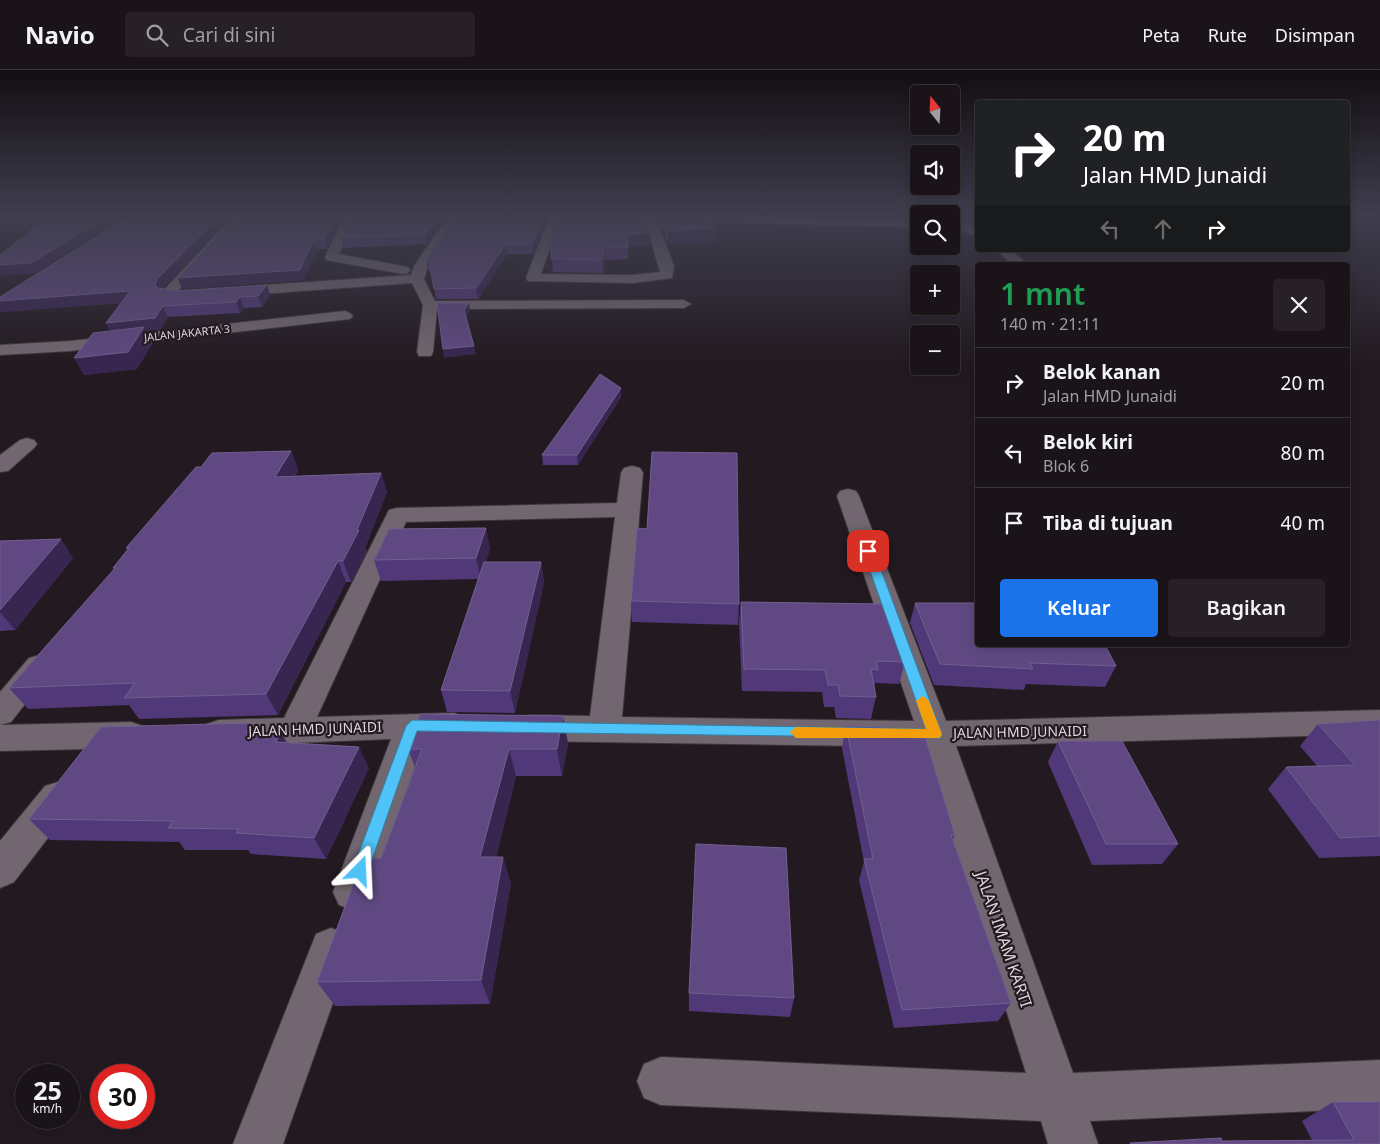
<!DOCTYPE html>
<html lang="id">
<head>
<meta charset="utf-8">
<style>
  body { margin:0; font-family:"Noto Sans",sans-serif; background:#272126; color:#f1f3f6; height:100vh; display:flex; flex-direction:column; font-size:19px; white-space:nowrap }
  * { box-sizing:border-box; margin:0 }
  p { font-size:16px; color:#9f9ea2 }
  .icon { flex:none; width:28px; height:28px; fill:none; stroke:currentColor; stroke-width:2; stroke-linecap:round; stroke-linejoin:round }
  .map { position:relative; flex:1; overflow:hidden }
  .drawer { position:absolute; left:975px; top:192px; width:375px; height:385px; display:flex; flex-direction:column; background:#1a1419; border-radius:5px; box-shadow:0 2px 12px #0003,0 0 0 1px #383338 }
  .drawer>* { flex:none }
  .top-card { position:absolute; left:975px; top:30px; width:375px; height:152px; border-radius:5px; box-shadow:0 2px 12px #0003,0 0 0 1px #383338; background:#202124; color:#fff; overflow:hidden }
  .needle { width:32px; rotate:342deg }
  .tools { position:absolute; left:910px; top:15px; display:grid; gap:10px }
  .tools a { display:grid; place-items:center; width:50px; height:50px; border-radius:5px; background:#1a1419; box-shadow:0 2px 12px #0003,0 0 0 1px #383338; font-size:25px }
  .speed { position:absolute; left:15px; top:994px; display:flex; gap:10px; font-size:25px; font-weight:700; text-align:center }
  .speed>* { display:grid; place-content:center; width:65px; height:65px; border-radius:50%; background:#1a1419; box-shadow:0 2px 12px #0003,0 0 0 1px #383338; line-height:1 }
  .speed small { font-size:12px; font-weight:400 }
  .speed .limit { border:8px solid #d22; background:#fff; color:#111 }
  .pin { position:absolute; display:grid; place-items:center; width:42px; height:42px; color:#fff; margin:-21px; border-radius:10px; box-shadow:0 2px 8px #0006 }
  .me { position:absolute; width:55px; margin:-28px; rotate:21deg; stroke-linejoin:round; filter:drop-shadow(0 0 4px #0008) }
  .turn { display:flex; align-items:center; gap:18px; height:105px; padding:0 25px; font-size:22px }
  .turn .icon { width:65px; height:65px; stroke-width:2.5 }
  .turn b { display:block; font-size:35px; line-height:42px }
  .lanes { display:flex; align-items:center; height:48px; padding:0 25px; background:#0003; justify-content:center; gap:25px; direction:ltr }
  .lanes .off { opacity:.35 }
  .round { display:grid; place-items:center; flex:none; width:52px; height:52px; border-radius:5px; background:#272126 }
  .headline { display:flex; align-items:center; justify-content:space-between; height:85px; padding:0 25px }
  h1 { font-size:30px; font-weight:600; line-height:38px; color:#1e9e55 }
  .primary-button { display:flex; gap:10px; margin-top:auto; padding:10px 25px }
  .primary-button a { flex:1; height:58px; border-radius:5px; background:#1a73e8; color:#fff; font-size:20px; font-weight:600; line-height:58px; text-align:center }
  .primary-button a+a { background:#272126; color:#f1f3f6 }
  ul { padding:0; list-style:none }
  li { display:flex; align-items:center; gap:15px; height:70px; padding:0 25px; border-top:1px solid #383338 }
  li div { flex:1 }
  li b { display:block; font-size:19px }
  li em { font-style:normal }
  header { display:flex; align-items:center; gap:30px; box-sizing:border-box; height:70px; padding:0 25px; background:#1a1419; border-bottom:1px solid #383338 }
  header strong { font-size:24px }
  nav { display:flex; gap:28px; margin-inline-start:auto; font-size:18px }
  .search { width:350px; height:45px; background:#272126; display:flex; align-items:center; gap:12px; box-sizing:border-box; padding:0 18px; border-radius:5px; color:#9f9ea2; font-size:19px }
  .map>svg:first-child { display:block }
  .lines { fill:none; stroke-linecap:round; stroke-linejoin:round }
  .minor-casing { stroke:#3e373c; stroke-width:2 }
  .minor { fill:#726770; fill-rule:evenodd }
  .wall { fill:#513878 }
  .shaded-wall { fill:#382550 }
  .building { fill:#604982; stroke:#735f90 }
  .route { fill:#4fc3f7; stroke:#337fa1 }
  .slow { fill:#f59e0b }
  .labels { text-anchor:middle; stroke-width:4.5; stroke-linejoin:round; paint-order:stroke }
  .far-street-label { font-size:11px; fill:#ddd7dc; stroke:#231a21 }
  .street-label { font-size:14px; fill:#ddd7dc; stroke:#231a21 }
  .near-street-label { font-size:16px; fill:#ddd7dc; stroke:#231a21 }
</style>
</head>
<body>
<header>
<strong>Navio</strong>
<div class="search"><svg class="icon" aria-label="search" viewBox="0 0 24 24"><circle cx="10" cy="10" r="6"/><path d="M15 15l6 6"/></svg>Cari di sini</div>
<nav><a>Peta</a><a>Rute</a><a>Disimpan</a></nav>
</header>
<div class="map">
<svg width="1380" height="1074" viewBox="0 0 1380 1074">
  <rect width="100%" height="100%" fill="#231a21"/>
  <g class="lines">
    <!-- minor casing -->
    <g class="minor-casing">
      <g id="minor">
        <path d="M234 145H246L178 221 411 205 414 196 449 145H461L428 196 424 209 435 231 684 230 691 234 684 238 437 239 433 282 431 286H419L417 282 423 235 412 213 180 230 163 227 161 224 163 221Z"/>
        <path d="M345 145H357L339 184 408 197 410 200 408 203 403 204 326 190 325 187Z"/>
        <path d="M550 145H694L919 151V157L657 151 674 196 672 208 633 213 528 211 526 208ZM560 148 645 151 660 202 633 205 541 204Z"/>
        <path d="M951 153 967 154 978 159V167L964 161 951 160Z"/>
        <path d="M996 180H1010L1025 192 1022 195H1013Z"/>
        <path d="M345 241 350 243 353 246 350 249 70 281 0 285V275L70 271Z"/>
        <path d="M27 368 34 370 37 374 34 378 8 401 0 402V385L20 370Z"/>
        <path d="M632 396 640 398 643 403 622 647 914 651 837 426 840 421 848 419 856 421 859 426 946 651 1380 640V664L956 676 1073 1003 1380 990V1038L1090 1051 1098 1074H1048L1041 1051 661 1035 644 1028 637 1011 644 994 661 987 1026 1003 923 677 529 671 517 667 513 658 517 649 529 645 590 646 615 447 406 452 317 647 454 643 465 647 470 656 465 665 454 669H424L367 835 353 840 339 835 333 822 391 669 219 676 207 672 203 663 207 654 219 650 284 648 389 440 397 438 617 433 621 403 624 398Z"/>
        <path d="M40 585 51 588 55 596 11 652 0 655 131 652 143 656 147 665 143 674 131 678 0 681V622L29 588Z"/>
        <path d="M58 712 71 716 76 727 71 738 14 812 0 818V771L45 716Z"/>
        <path d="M331 858 346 864 352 879 283 1074H233L316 864Z"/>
      </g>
    </g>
    <!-- minor -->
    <use href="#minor" class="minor"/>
  </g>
  <!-- wall -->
  <g class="wall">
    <path d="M232 145 162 219 176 221 267 215 270 225 262 237 244 238 240 243 168 247 161 259 146 261 152 274 137 299 84 305 110 261 106 253 122 233 0 242Z"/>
    <path d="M344 145 327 179H317L304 210 182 219Z"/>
    <path d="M447 145 427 174 344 178 341 168Z"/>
    <path d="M548 145 533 184H507L478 229H436L431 201H428L426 191Z"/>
    <path d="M660 145H705L717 158 716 171 668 174 660 153Z"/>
    <path d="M650 163V175L628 177V189L605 190 603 203 553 202 551 183H550L549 171Z"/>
    <path d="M621 327 578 395H543L542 385Z"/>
    <path d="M291 381 298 400 295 407 381 403 387 422 365 478 367 481 351 512H346L278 645 139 649 129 635 28 639 9 618 114 500 113 498 127 480 126 478 201 397Z"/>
    <path d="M0 471 73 488 15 560 0 561Z"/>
    <path d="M490 478 486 492H541L544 512 515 643 447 642 441 620 478 509 381 511 374 490Z"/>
    <path d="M631 531 739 534 738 555 632 552Z"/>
    <path d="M741 532 905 592 899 614 875 613 874 617 876 627 871 649 836 648 834 637H824L822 622 742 621 739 553Z"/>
    <path d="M915 533 1116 596 1105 617 1026 614 1024 620 934 615 910 553Z"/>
    <path d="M1380 650V786L1319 788 1268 719 1286 697 1317 696 1300 676 1318 654Z"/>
    <path d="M250 653 256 662 369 698 326 789 251 784 248 780H185L179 772 50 770 29 749Z"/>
    <path d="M846 656 883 660 955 765 953 770 1011 933 998 951 894 958 859 810 864 792 842 678Z"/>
    <path d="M1058 671 1178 774 1162 794 1092 795 1048 692Z"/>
    <path d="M568 673 562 706H516L496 787 511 813 490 934 335 936 317 912 381 788 415 697 408 679Z"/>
    <path d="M689 923 794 928 790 947 689 941Z"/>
    <path d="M1333 1032 1380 1074H1129L1130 1073 1222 1071 1312 1070 1302 1051Z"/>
  </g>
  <!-- shaded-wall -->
  <g class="shaded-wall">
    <path d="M110 145H128L36 203 0 206V195Z"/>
    <path d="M221 145H232L162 220 159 225 155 215 157 209Z"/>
    <path d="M337 145H344L327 179 324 169Z"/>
    <path d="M439 145H447L427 174 425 165Z"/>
    <path d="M544 145H548L533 184 532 174Z"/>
    <path d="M43 151 48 160 0 162V153Z"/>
    <path d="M717 158 716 171 668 174V161Z"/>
    <path d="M650 163V175L628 177 627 165Z"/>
    <path d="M314 170 317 179 304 210 182 219 178 208Z"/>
    <path d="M506 174 507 184 478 229 476 218Z"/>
    <path d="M605 177V190L603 203 602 190Z"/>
    <path d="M267 215 270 225 262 237 258 226Z"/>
    <path d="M130 221 135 232 0 242V231Z"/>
    <path d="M240 227 244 238 240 243 236 232Z"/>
    <path d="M469 233 470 241 466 248 464 240Z"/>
    <path d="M163 236 168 247 161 259 146 261 152 274 137 299 84 305 74 288 112 265 106 253Z"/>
    <path d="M474 276 476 284 444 288 443 279Z"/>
    <path d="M621 318V327L578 395 577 385Z"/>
    <path d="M291 381 298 400 283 427 275 407Z"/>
    <path d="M381 403 387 422 365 478 367 481 351 512 343 491 357 460Z"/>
    <path d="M486 458 490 478 481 509 476 488Z"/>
    <path d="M61 469 73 488 15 560 0 542V540Z"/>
    <path d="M338 491 346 512 278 645 266 624Z"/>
    <path d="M541 492 544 512 515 643 510 621Z"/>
    <path d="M563 646 568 673 562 706 557 679Z"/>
    <path d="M250 653 263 675 246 662Z"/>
    <path d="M281 662 293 684 276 672Z"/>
    <path d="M359 677 369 698 326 789 314 768Z"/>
    <path d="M509 679 516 706 489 813 480 787Z"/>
    <path d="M503 787 511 813 490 934 481 910Z"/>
  </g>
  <!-- building -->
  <g class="building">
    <path d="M0 145H110L31 193 0 195V185L43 151 0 153Z"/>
    <path d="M131 145H221L157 209 155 215 158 218 176 221 267 215 258 226 240 227 236 232 163 236 155 248 106 253 130 221 0 231V227Z"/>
    <path d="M237 145H337L324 169 314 170 300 200 178 208Z"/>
    <path d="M352 145H439L425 165 341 168Z"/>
    <path d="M456 145H544L532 174H506L476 218 434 219 429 191H426Z"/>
    <path d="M558 145H644L650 163 627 165 628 177H605L602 190 551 189 552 171H549Z"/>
    <path d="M661 145H705L717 158 668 161Z"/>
    <path d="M437 233H469L464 240 474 276 443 279Z"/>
    <path d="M144 257 128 282 74 288 93 263Z"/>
    <path d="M600 304 621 318 577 385H542Z"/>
    <path d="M291 381 275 407 381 403 357 460H359L343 491H338L266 624 124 628 135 613 9 618 116 497 113 498 129 478H126L196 397H201L212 383Z"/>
    <path d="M652 382 737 383 739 534 631 531 637 458 647 459Z"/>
    <path d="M486 458 476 488 374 490 389 459Z"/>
    <path d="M61 469 0 540V471Z"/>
    <path d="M484 492H541L510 621 441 620Z"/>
    <path d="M741 532 884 534 905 592 876 591 878 600 871 599 876 627 840 626 838 615H828L825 600 744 599Z"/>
    <path d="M915 533H978V575H1105L1116 596 1030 593 1033 599 940 594Z"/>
    <path d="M420 644 563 646 557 679H509L480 787H503L481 910 317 912 363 788H381L422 679H408Z"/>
    <path d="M1380 650V766L1340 768 1286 697 1355 695 1318 654Z"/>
    <path d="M250 653 246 662H281L276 672 359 677 314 768 236 763 239 759 168 758 173 751 29 749 101 657Z"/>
    <path d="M846 656 882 657 883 660H923L955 765H951L1011 933 902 940 864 789H873Z"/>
    <path d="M1058 671H1122L1178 774H1106Z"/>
    <path d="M696 774 786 778 794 928 689 923Z"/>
    <path d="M1333 1032H1380V1074H1131L1130 1073 1221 1068 1222 1071 1354 1070Z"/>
  </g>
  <!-- sky -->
  <linearGradient id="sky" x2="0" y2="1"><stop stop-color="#130e12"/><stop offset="0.49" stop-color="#3f3e4e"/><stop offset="1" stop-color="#3f3e4e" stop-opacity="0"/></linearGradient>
  <rect width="1380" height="295" fill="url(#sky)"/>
  <!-- route -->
  <path class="route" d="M868 478 874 481 942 664 940 668 417 661 368 801 366 807 360 809 355 807 352 801 406 656 412 650 926 659 863 481Z"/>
  <!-- slow -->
  <path class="slow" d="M923 626 929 631 942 664 940 668H796L790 662 796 657 926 659 916 631Z"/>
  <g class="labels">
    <!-- far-street labels -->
    <g class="far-street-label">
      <text transform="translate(187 263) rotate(-6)" y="4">JALAN JAKARTA 3</text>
    </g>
    <!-- street labels -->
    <g class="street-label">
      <text transform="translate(315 659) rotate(-2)" y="5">JALAN HMD JUNAIDI</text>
      <text transform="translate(1020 662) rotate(-1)" y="5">JALAN HMD JUNAIDI</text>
    </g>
    <!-- near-street labels -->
    <g class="near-street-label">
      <text transform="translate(1004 869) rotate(71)" y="6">JALAN IMAM KARTI</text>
    </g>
  </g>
</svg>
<div class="tools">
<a><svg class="needle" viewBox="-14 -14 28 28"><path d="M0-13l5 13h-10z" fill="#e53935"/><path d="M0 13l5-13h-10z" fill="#9f9ea2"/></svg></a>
<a><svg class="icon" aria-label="sound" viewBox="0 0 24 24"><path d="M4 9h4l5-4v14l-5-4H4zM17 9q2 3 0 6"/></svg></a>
<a><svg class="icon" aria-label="search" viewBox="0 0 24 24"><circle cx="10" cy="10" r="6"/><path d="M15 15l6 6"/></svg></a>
<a>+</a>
<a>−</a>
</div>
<div class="speed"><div>25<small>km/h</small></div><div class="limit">30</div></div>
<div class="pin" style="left:868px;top:481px;background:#d93025"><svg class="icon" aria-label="arrive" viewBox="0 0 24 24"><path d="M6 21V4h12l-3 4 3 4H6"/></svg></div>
<svg class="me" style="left:360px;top:801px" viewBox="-20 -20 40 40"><path d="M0-17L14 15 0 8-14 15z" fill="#4fc3f7" stroke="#fff" stroke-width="4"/></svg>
<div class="top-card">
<div class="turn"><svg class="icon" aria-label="right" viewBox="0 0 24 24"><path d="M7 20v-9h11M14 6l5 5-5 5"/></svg><div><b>20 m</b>Jalan HMD Junaidi</div></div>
<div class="lanes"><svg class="icon off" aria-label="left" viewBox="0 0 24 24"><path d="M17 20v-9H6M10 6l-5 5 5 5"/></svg><svg class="icon off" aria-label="ahead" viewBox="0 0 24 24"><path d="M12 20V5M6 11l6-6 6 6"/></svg><svg class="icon" aria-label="right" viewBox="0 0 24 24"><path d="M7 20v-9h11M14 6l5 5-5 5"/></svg></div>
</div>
<section class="drawer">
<div class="headline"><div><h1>1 mnt</h1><p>140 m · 21:11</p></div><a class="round"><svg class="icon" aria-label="close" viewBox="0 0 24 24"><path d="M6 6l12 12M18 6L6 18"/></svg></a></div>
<ul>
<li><svg class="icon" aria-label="right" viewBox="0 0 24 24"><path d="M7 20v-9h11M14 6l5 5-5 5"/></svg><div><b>Belok kanan</b><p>Jalan HMD Junaidi</p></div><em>20 m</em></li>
<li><svg class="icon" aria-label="left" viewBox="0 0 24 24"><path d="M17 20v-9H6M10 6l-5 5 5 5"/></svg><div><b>Belok kiri</b><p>Blok 6</p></div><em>80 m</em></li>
<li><svg class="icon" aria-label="arrive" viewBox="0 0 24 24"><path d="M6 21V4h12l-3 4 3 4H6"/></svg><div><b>Tiba di tujuan</b></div><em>40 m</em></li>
</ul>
<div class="primary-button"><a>Keluar</a><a>Bagikan</a></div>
</section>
</div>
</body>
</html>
